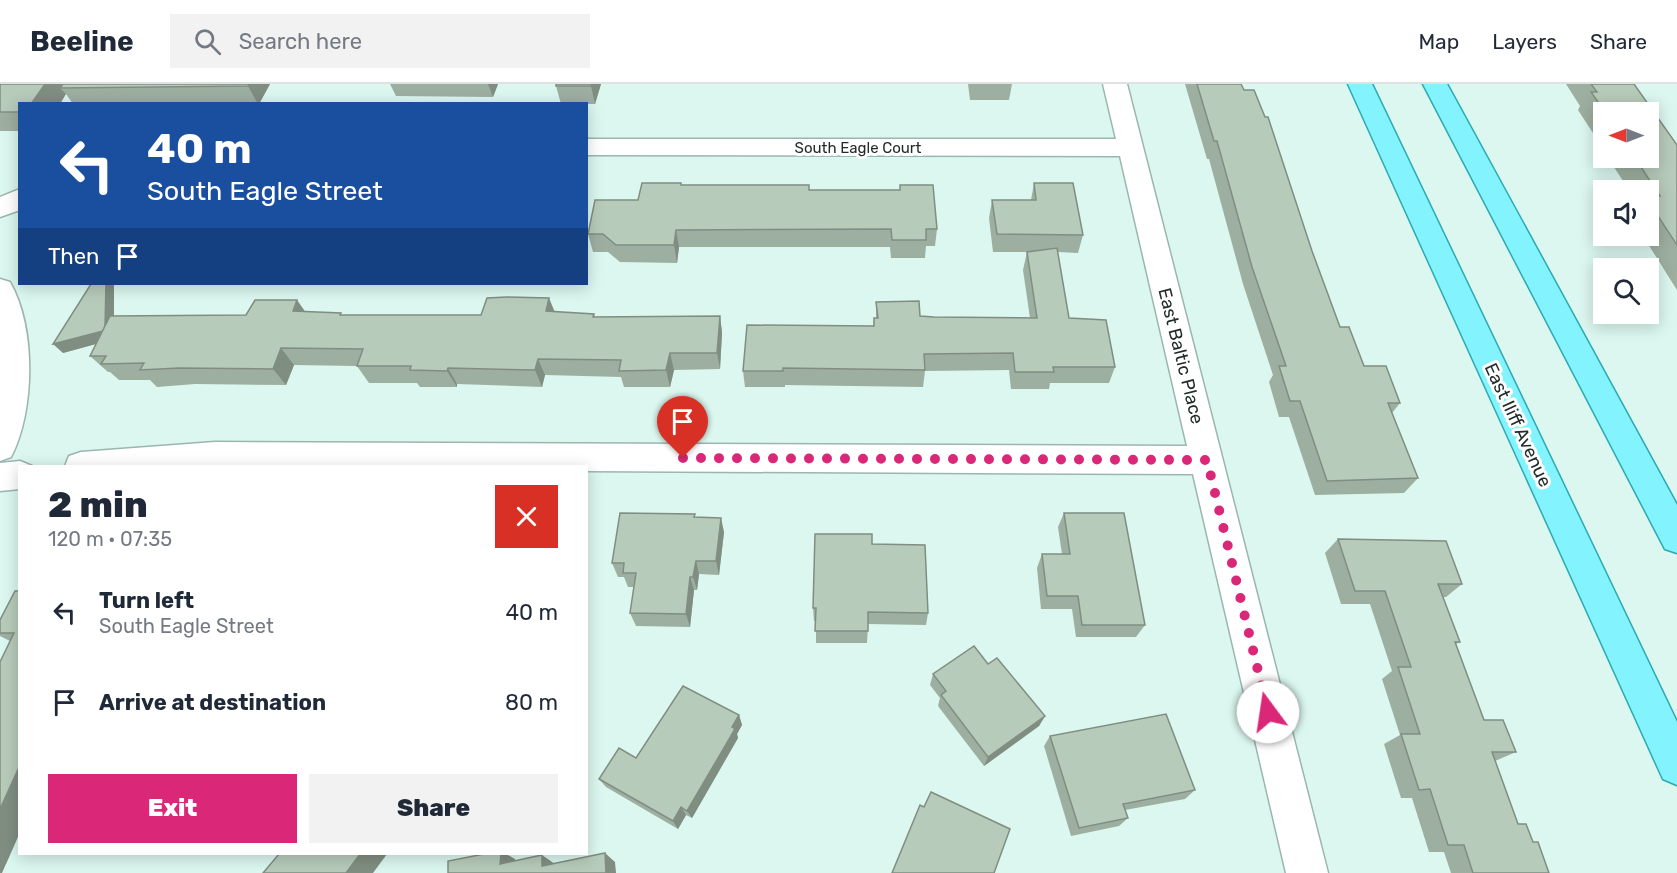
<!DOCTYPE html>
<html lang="en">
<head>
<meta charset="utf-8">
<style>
  body { margin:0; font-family:Rubik,sans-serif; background:#f2f2f3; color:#1f2937; height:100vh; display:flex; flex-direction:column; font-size:22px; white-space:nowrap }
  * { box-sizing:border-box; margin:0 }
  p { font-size:20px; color:#747a83 }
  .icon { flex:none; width:33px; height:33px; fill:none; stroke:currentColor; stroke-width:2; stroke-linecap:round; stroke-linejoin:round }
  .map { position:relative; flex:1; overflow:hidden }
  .panel { position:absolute; left:18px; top:381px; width:570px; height:390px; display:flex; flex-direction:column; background:#fff; border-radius:0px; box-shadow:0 3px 15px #0003 }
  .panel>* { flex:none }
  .banner { position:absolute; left:18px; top:18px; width:570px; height:183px; border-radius:0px; box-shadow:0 3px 15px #0003; background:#1a4fa0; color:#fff; overflow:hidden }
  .needle { width:39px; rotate:270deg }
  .fabs { position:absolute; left:1593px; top:18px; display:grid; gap:12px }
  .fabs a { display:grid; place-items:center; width:66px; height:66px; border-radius:0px; background:#fff; box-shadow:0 3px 15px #0003; font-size:30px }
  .pin { position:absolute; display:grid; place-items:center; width:51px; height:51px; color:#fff; margin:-62px -26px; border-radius:50% 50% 50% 0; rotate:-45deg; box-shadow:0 0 6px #0007 }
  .pin .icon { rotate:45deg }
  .me { position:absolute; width:66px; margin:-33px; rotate:346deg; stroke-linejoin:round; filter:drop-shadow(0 0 4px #0008) }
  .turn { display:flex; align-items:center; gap:21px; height:126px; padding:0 30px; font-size:27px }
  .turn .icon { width:78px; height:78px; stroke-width:2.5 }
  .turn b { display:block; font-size:42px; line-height:51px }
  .then { display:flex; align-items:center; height:57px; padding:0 30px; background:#0003; gap:12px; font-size:22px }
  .round { display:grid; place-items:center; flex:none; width:63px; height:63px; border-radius:0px; background:#f2f2f3 }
  .headline { display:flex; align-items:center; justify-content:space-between; height:102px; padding:0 30px }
  h1 { font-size:36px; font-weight:800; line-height:45px }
  .button { display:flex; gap:12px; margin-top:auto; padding:12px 30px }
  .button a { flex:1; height:69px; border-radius:0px; background:#db2777; color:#fff; font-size:24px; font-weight:800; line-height:69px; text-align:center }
  .button a+a { background:#f2f2f3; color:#1f2937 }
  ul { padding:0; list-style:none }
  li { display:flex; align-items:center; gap:18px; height:90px; padding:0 30px }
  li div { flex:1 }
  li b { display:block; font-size:22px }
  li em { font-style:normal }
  header { display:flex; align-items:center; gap:36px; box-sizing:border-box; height:84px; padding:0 30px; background:#fff; border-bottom:2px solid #e0e1e3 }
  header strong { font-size:28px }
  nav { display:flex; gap:33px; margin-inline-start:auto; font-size:21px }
  .search { width:420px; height:54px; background:#f2f2f3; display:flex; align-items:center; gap:15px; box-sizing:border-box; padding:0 21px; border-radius:0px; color:#747a83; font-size:22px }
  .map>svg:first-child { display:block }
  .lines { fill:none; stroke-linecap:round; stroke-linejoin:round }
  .minor-casing { stroke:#9bb6af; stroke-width:3 }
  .primary-casing { stroke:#2ca9b2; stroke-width:3 }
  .minor { fill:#fff; fill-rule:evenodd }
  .primary { fill:#83f4fd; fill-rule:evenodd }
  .wall { fill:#9dafa0 }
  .shaded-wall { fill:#808e82 }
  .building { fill:#b7cbba; stroke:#808e82; stroke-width:1.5 }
  .route { stroke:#db2777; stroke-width:10; stroke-dasharray:0 18 }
  .labels { text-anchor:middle; stroke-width:6; stroke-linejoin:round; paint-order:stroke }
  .far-street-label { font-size:15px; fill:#222c29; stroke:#fff }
  .street-label { font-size:18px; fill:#222c29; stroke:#fff }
</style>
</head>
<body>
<header>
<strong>Beeline</strong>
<div class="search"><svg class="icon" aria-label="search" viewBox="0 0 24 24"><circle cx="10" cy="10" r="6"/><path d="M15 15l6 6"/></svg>Search here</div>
<nav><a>Map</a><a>Layers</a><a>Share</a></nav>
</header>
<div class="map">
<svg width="1677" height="789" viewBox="0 0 1677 789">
  <rect width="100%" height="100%" fill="#dbf7ef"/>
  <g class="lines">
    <!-- minor casing -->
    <g class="minor-casing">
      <g id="minor">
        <path d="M1103 0H1127L1328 789H1286L1193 390 586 387V382H65L69 372 81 368 215 358 1187 362 1120 72 586 71V55H1116Z"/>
        <path d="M20 105V126L0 133V113Z"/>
        <path d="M0 195 10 198C36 244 35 327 11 373L0 377Z"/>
        <path d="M20 377 32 382H20V405L0 407V379Z"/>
      </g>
    </g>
    <!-- primary casing -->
    <g class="primary-casing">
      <g id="primary">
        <path d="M1348 0H1372L1677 638V701L1663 695Z"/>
        <path d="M1423 0H1447L1677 421V469L1665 465Z"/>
      </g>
    </g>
    <!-- minor -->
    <use href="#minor" class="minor"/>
    <!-- primary -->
    <use href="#primary" class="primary"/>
  </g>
  <!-- wall -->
  <g class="wall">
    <path d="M0 0H270L259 20H73L66 10 20 20V47H0Z"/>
    <path d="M390 0H498L493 13 396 12Z"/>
    <path d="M556 0H601L595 20H561L556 2Z"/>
    <path d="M968 0H1012L1009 16H970Z"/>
    <path d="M1185 0H1241L1312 167 1340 243 1364 282 1400 319 1392 329 1418 394 1404 409 1315 411 1289 333H1279L1269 298 1273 291 1243 200 1209 75H1207Z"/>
    <path d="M1566 0H1634L1677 61V206L1643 152H1648V106H1629L1608 74H1648V28H1604V66L1578 26 1580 22Z"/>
    <path d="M1034 99 1083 151 1078 169 1058 168 1069 234 1115 283 1109 299H1050L1049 305H1011L1009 286 925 287 923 303 785 301V303H745L743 287 873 242 874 234H876V218L920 232 934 233 1030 234 1023 186 1027 168H1030H993L989 134 992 116H1031Z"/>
    <path d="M682 101 810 106H900V101L937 145 935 162H926L925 174H891L890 163H679L677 179 620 178 608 168H593L588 150 638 116Z"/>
    <path d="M91 200H114V232L246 231 305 227 342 231H481L555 228 594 230 595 233 720 232 722 249 720 285 674 286 670 303H624L621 293 545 291 542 303 457 300V303H420L417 299H369L357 282 294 281 286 301 195 300 157 303 150 296H119L110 288H108L90 272 96 260 63 269Z"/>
    <path d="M1064 429 1145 541 1136 553H1076L1072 525H1041L1037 484 1042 470H1062L1058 443Z"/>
    <path d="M695 433 724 448 719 491 699 490 697 506H694L690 543 636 542 630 529 634 503H628L624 493H618L612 479Z"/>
    <path d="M1338 455 1462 500 1446 513H1443L1460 558 1456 560 1484 636 1516 668 1495 677 1518 740 1533 758 1549 789H1451L1444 768H1429L1412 714H1401L1384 660 1400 651 1382 595 1392 587 1370 520H1341L1325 469Z"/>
    <path d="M872 460 928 529 926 541 868 540 867 559H816V537H814L813 524Z"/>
    <path d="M20 507V748L6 780 10 557 0 552V536Z"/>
    <path d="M988 580 1045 632 1039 642 984 682 938 622 940 614 930 601 933 590Z"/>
    <path d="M739 631 742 641 737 650 738 654 692 734 686 731 678 745 606 703 599 695 636 674Z"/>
    <path d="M1050 652 1195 706 1185 715 1125 726 1128 734 1119 742 1071 752 1044 662Z"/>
  </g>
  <!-- shaded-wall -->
  <g class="shaded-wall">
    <path d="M45 0H68L60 4 66 10 60 20H31Z"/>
    <path d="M249 0H270L259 20H258L248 2Z"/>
    <path d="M488 0H498L493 13Z"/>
    <path d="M591 0H601L595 20 591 2Z"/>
    <path d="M676 146 679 163 677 179 674 161Z"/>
    <path d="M106 200H114V255L63 269 53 260Z"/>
    <path d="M549 214 556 231 546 227Z"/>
    <path d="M297 216 309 233 293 227Z"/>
    <path d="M720 232 722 249 720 285 717 269Z"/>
    <path d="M281 264 294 281 286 301 273 285Z"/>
    <path d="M670 269 674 286 670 303 666 286Z"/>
    <path d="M538 275 545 291 542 303 535 286Z"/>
    <path d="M448 284 457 300V303L447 287Z"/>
    <path d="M721 434 724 448 719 491 716 477Z"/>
    <path d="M696 477 699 490 697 506 693 493Z"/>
    <path d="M690 493 694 506 690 543 686 530Z"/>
    <path d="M739 631 742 641 737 650 738 654 692 734 687 727Z"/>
    <path d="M1045 632 1039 642 984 682 988 673Z"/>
    <path d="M20 681V748L2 789H0V725Z"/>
    <path d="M681 723 686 731 678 745 673 737Z"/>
    <path d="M605 769 615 778 616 789H606Z"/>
    <path d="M360 770H387L373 789H345Z"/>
    <path d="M501 770H506L515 775V788L500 780Z"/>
    <path d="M542 771 555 780 542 782Z"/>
  </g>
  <!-- building -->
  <g class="building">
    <path d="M0 0H45L31 20H20V28H0Z"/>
    <path d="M63 0H249L248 2 60 4Z"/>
    <rect x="556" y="0" width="35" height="2"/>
    <path d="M1197 0H1241L1244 6H1254L1265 33H1268L1312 167 1340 243H1349L1364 282H1386L1400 319H1388L1418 394 1327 397 1300 317H1290L1279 282H1286L1252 183 1217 57H1214Z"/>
    <path d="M1591 0H1634L1677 61V161L1648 117V112H1660L1635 74H1648V28H1605L1591 8H1597Z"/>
    <path d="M642 99H681V101H809V106H900V101H933L937 145H926V156H892L891 145 676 146 674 161H616L603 150H588L595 116H638Z"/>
    <path d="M1034 99H1073L1083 151 997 150 992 116H1036Z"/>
    <path d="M1057 164 1069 234 1106 236 1115 283H1053L1054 288H1015L1013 269 924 270 925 286 783 284V287H743L747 241 874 242V234H878L876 218 919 217 920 232 934 233 1037 234 1027 168Z"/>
    <path d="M91 200H106L105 242 103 247 53 260Z"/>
    <path d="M507 213 549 214 546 227 594 230 593 233 720 232 717 269H670L666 286 619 287 621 276 538 275 535 286 448 284 447 287 410 286 411 282H357L363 265 281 264 273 285 179 284 140 286 144 279 101 280 106 272H90L110 232 246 231 255 216H297L293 227 341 229 340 231H481L487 214Z"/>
    <path d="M620 429 695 430 694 433 721 434 716 477H696L693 493H690L686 530 630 529 636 489H623L624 479H612Z"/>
    <path d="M1064 429H1124L1145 541H1082L1078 512H1047L1042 470H1070Z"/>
    <path d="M815 450H872V460L925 461 928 529 868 528V547H815L816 524H813Z"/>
    <path d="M1338 455 1446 457 1462 500H1438L1460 558H1455L1484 636H1503L1516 668H1492L1518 740H1526L1533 758H1538L1549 789H1473L1464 761H1448L1430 705 1419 706 1401 650H1420L1398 583H1411L1385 507H1355Z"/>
    <path d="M15 507H20V681L0 725V578L14 549H0V536Z"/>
    <path d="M974 562 988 580 997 574 1045 632 988 673 941 611 946 607 933 590Z"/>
    <path d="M683 602 739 631 732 643 735 645 687 727 681 723 673 737 599 695 619 664 636 674Z"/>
    <path d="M1166 630 1195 706 1123 720 1128 734 1079 744 1050 652Z"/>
    <path d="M931 708 1010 745 994 789H892L920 721 924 723Z"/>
    <path d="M605 769 606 789H448V777L484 770H501L500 780 542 771V782Z"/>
    <path d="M279 770H360L346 789H263Z"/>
  </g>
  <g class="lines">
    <!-- route -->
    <path class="route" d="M683 374 1207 376 1268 628"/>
  </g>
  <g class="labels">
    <!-- far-street labels -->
    <g class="far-street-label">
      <text x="858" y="69">South Eagle Court</text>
    </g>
    <!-- street labels -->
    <g class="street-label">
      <text transform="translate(1181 272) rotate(76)" y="6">East Baltic Place</text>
      <text transform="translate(1518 341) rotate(65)" y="6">East Iliff Avenue</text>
    </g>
  </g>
</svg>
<div class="fabs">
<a><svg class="needle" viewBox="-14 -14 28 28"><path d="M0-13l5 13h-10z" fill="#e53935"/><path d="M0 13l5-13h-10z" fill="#747a83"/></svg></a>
<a><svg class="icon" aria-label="sound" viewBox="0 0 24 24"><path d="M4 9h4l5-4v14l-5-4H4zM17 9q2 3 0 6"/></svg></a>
<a><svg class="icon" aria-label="search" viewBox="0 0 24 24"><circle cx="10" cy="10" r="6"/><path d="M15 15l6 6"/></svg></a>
</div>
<div class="pin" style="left:683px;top:374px;background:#d93025"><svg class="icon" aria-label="arrive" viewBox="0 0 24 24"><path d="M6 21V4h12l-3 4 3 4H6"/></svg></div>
<svg class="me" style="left:1268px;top:628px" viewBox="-20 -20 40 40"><circle r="19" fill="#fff"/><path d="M0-13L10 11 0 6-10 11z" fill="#db2777"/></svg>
<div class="banner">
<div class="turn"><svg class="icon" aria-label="left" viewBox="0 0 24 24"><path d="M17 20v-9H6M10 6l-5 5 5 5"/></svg><div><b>40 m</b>South Eagle Street</div></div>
<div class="then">Then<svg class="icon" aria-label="arrive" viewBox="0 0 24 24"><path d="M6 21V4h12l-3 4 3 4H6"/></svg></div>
</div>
<section class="panel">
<div class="headline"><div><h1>2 min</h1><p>120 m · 07:35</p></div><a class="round" style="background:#d93025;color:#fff"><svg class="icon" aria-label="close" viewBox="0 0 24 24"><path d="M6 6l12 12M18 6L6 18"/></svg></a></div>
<ul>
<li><svg class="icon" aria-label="left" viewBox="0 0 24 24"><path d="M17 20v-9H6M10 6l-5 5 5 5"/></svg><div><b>Turn left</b><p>South Eagle Street</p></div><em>40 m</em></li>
<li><svg class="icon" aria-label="arrive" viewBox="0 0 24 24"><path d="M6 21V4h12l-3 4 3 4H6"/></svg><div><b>Arrive at destination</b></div><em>80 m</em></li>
</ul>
<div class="button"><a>Exit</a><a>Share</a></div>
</section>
</div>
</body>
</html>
